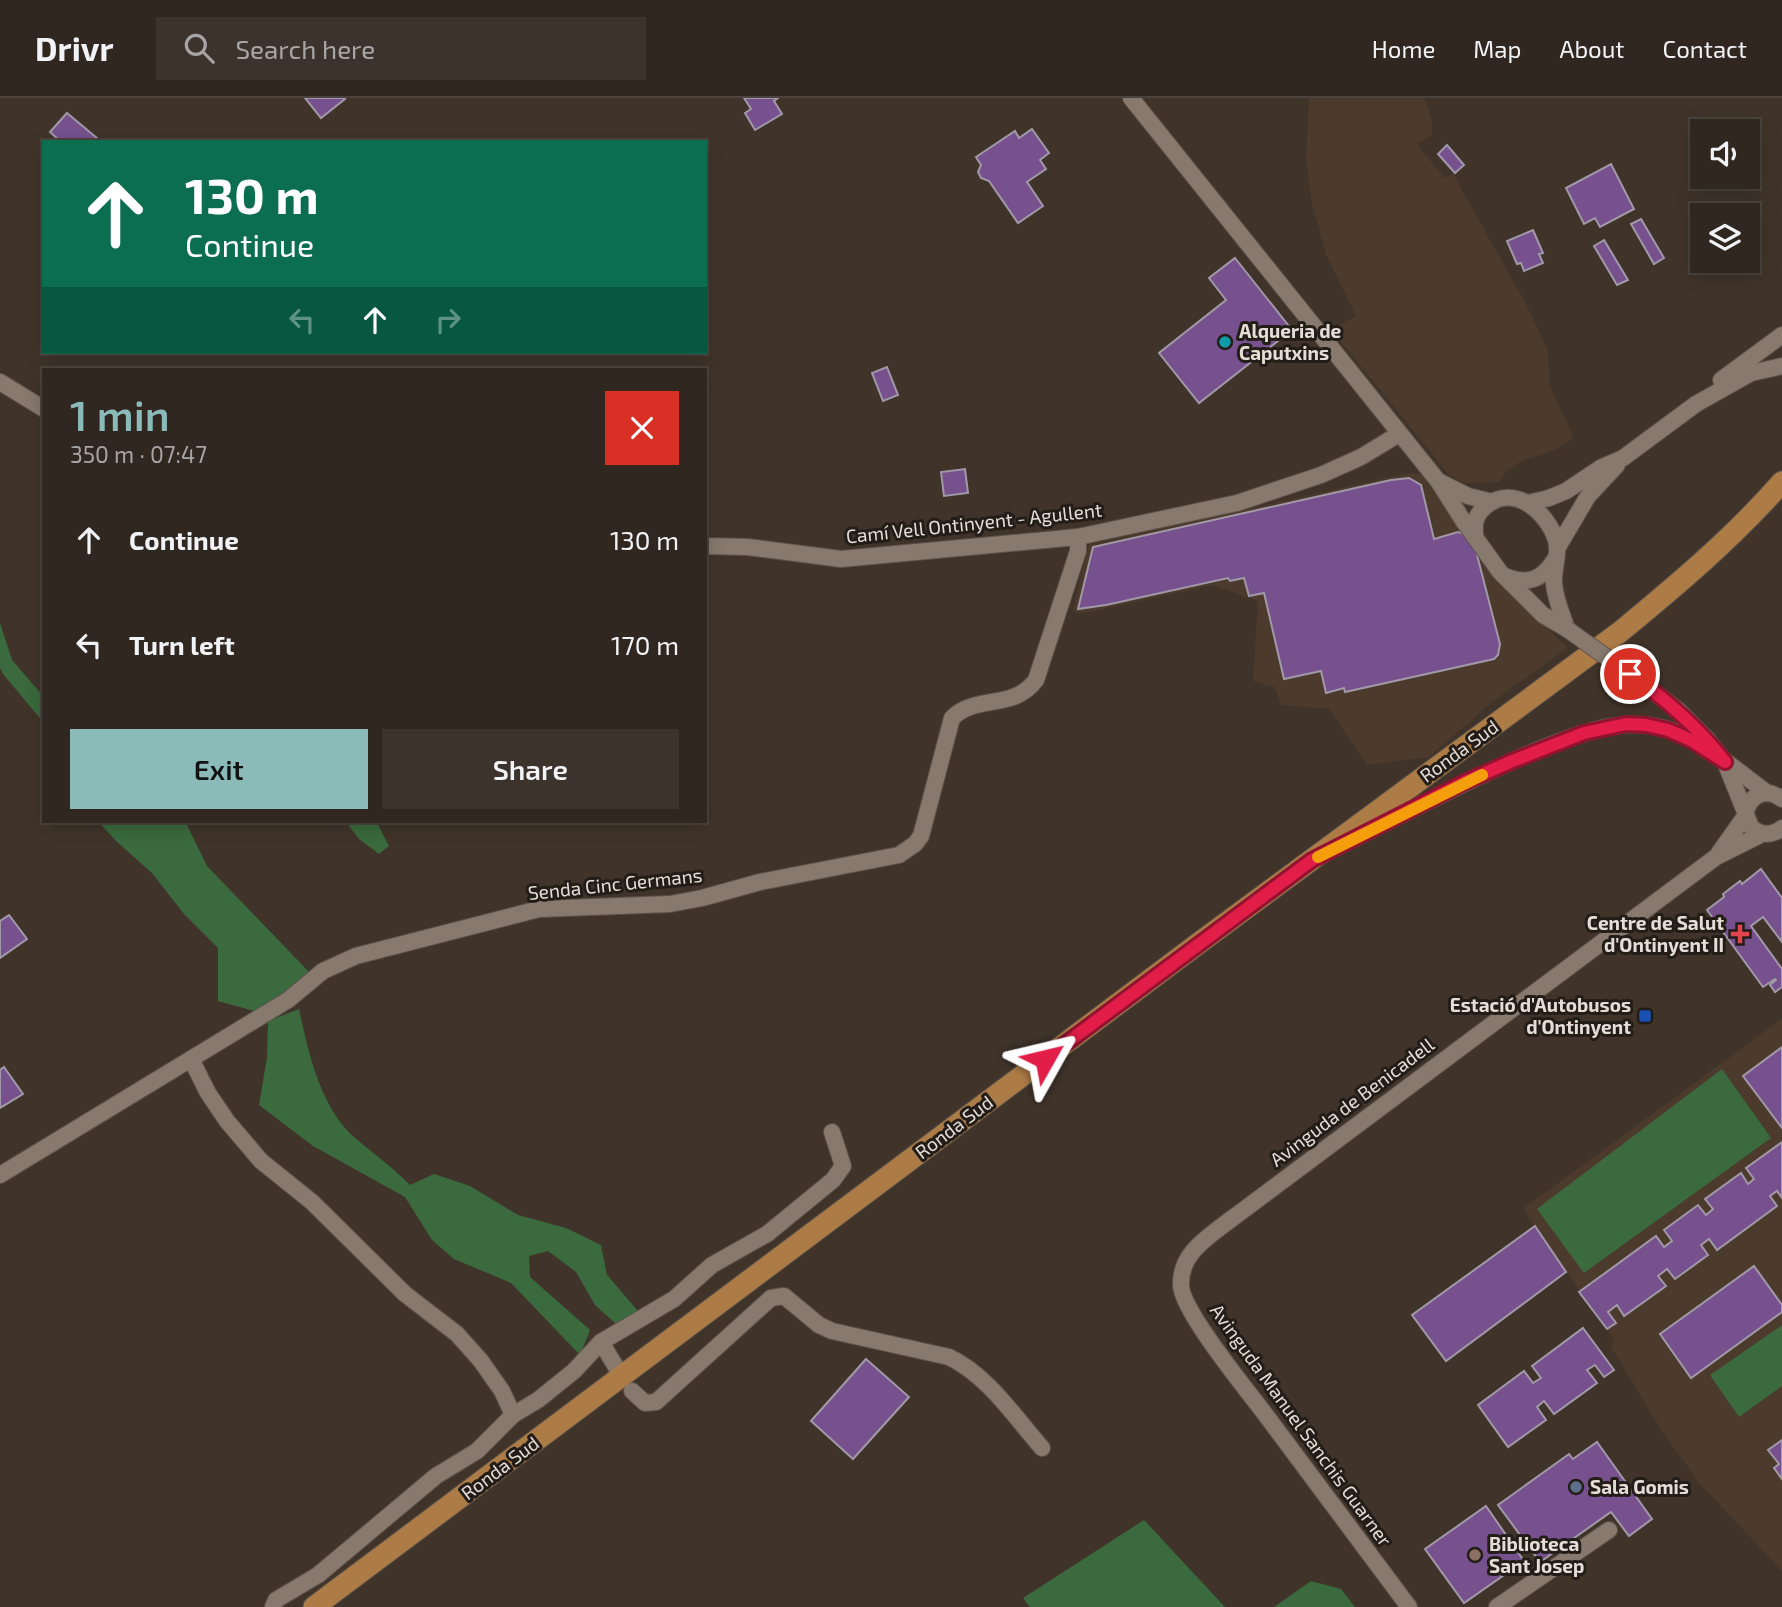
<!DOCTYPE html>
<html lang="en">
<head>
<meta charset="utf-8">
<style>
  body { margin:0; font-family:"Exo 2",sans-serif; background:#3c332d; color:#f1f3f6; height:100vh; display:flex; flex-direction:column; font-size:26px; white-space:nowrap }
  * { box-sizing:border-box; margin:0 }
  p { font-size:23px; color:#a8a5a5 }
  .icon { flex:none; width:38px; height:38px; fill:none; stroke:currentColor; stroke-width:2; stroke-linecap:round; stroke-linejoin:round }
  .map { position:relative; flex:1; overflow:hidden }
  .details { position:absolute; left:42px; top:270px; width:665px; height:455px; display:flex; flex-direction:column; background:#302720; border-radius:0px; box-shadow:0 4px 18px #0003,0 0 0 2px #4b443e }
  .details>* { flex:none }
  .banner { position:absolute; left:42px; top:42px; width:665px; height:214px; border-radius:0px; box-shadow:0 4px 18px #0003,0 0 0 2px #4b443e; background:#0b6e4f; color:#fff; overflow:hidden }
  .controls { position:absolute; left:1690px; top:21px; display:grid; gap:14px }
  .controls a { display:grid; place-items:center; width:70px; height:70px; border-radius:0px; background:#302720; box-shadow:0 4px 18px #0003,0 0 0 2px #4b443e; font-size:35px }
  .pin { position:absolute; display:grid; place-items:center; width:60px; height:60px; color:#fff; margin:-30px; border:4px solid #fff; border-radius:50%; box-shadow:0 2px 7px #0007 }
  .me { position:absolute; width:77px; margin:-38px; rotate:53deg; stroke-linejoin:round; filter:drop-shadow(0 0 5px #0008) }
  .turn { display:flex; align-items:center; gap:24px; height:147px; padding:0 28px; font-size:32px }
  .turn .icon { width:91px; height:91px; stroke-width:2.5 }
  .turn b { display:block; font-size:49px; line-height:60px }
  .lanes { display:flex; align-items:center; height:66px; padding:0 28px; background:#0003; justify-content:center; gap:35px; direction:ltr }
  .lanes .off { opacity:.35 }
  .round { display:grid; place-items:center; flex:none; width:74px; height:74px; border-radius:0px; background:#3c332d }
  .summary { display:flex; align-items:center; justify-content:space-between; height:119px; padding:0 28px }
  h1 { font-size:42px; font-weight:600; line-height:52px; color:#8bbbb9 }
  .action { display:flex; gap:14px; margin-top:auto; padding:14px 28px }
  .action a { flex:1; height:80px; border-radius:0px; background:#8bbbb9; color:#111; font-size:28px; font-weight:600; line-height:80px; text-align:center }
  .action a+a { background:#3c332d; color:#f1f3f6 }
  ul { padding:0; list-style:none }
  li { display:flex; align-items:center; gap:21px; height:105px; padding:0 28px }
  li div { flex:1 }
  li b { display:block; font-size:26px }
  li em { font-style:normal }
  header { display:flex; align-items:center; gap:42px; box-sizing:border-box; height:98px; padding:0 35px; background:#302720; border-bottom:2px solid #4b443e }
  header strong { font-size:33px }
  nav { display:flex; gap:38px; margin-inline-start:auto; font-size:24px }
  .search { width:490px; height:63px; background:#3c332d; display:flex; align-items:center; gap:18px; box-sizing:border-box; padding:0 24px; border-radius:0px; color:#a8a5a5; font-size:26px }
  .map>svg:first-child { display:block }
  .built { fill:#4c3b2c }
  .green { fill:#3a6a3d }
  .building { fill:#76518e; stroke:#a198a8; stroke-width:2 }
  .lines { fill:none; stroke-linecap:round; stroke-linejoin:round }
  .street-casing { stroke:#5c5249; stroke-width:18 }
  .primary-casing { stroke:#5c5249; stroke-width:23 }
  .street { stroke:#87796e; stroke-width:16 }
  .primary { stroke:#ad7c46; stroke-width:21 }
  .street-bridge-casing { stroke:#5c5249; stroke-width:18; stroke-linecap:butt }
  .street-bridge { stroke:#87796e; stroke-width:16 }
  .route-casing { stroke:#92132f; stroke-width:18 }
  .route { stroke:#e11d48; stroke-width:12 }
  .slow { stroke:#f59e0b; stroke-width:12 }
  .culture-dot { fill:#0f9aa8; stroke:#231d18; stroke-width:2.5 }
  .health-dot { fill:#e0444e; stroke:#231d18; stroke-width:2.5 }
  .transit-dot { fill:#1a4fb4; stroke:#231d18; stroke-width:2.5 }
  .service-dot { fill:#5c6f8a; stroke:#231d18; stroke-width:2.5 }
  .education-dot { fill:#8d6e63; stroke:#231d18; stroke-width:2.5 }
  .labels { text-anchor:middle; stroke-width:6; stroke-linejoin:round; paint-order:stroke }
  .poi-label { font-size:19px; font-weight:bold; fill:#e5ddd6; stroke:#231d18; text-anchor:start }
  .street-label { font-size:19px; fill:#e5ddd6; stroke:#231d18 }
</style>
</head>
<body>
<header>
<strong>Drivr</strong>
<div class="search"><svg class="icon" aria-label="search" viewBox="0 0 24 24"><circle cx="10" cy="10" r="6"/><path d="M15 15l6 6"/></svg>Search here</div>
<nav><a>Home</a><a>Map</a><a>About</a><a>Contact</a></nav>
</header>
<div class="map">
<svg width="1782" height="1509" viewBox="0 0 1782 1509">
  <rect width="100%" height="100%" fill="#40342a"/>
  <!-- built -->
  <g class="built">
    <path d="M1309 0H1424L1432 22V37L1419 45 1420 51 1445 80 1453 76 1526 206 1548 253 1550 289 1574 340 1550 354 1521 363 1507 373 1499 384 1465 385 1449 377 1331 231 1356 218 1326 156 1312 106 1306 60Z"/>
    <path d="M1408 375 1422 377 1464 436 1471 443 1478 458 1567 550 1492 604 1429 659 1367 667 1329 611 1281 607 1275 589 1253 583 1258 503 1213 487 1079 516 1073 513 1089 447Z"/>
    <path d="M1782 921V1473L1701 1387 1659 1329 1611 1249 1615 1243 1523 1111Z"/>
  </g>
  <!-- green -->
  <g class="green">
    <path d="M0 525 12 562 44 599V625L3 576 0 570Z"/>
    <path d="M98 723H185L207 768 310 875 258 914 218 903V850L184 816 152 775 116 743Z"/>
    <path d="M345 723H376L389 748 379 756 359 741Z"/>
    <path d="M299 911C308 953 320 1008 353 1038 372 1055 393 1069 410 1087L434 1076 470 1088 518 1117 566 1130 601 1147 607 1177 638 1213 616 1226 595 1207 576 1174 548 1153 529 1158 530 1179 590 1232 580 1257 511 1185 454 1161 432 1142 405 1099 313 1048 259 1007 267 959 268 923Z"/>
    <path d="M1722 971 1771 1040 1584 1175 1537 1111Z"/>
    <path d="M1782 1227V1288L1739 1319 1710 1277Z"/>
    <path d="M1144 1422 1225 1509H1030L1023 1500Z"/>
    <path d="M1311 1483 1341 1491 1355 1509H1274Z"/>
  </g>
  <!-- building -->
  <g class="building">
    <path d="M305 0H343L345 1 321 20Z"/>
    <path d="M744 0H778L774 3 782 16 755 32 745 15 751 11Z"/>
    <path d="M67 15 98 41 96 44H61L50 34Z"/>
    <path d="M1032 31 1049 55 1040 62 1046 71 1027 84 1043 108 1018 125 989 83 981 80 978 74 981 67 976 59 1015 33 1019 40Z"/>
    <path d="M1447 47 1464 67 1455 75 1438 56Z"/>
    <path d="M1611 66 1634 111 1600 129 1595 120 1584 126 1566 90Z"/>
    <path d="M1641 121 1664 160 1654 166 1631 126Z"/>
    <path d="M1533 132 1543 155 1539 156 1543 165 1524 173 1521 165 1517 166 1507 143Z"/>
    <path d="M1604 142 1628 182 1617 187 1594 148Z"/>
    <path d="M1235 160 1292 232 1199 305 1159 255 1226 202 1209 180Z"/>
    <path d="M887 269 898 297 883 303 872 275Z"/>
    <path d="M965 371 968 395 944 398 941 374Z"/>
    <path d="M1409 380 1421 387 1434 441 1458 434 1464 436 1476 453 1500 546 1498 557 1494 561 1345 594 1344 590 1326 595 1321 573 1284 581 1264 495 1249 498 1244 480 1230 483 1228 480 1106 507 1078 511 1093 449 1391 382Z"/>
    <path d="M1761 771 1782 800V844L1763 819 1751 828 1782 871V889L1775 894 1770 887 1776 882 1775 881 1763 889 1707 812 1724 799 1723 796 1740 783 1742 786Z"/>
    <path d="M9 817 27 841 0 860V823Z"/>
    <path d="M1782 949V1030L1743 978Z"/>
    <path d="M4 969 23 996 0 1010V972Z"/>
    <path d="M1782 1044V1100L1777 1093 1770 1098 1777 1108 1717 1152 1709 1141 1701 1147 1708 1157 1675 1181 1667 1171 1658 1178 1666 1188 1624 1218 1617 1207 1608 1214 1616 1225 1607 1231 1579 1194 1656 1138 1664 1149 1672 1143 1664 1132 1698 1107 1706 1117 1713 1111 1705 1101 1741 1075 1748 1086 1754 1081 1746 1070Z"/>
    <path d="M1535 1128 1566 1174 1446 1263 1412 1217Z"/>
    <path d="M1754 1168 1782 1207V1214L1691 1280 1660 1236Z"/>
    <path d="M1583 1230 1614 1272 1604 1279 1595 1267 1587 1272 1597 1285 1554 1316 1544 1303 1537 1309 1546 1322 1508 1349 1478 1307 1524 1273 1533 1285 1541 1280 1532 1268Z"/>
    <path d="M866 1261 909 1299 853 1361 811 1323Z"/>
    <path d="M1782 1342V1381L1774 1370 1779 1366 1768 1352Z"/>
    <path d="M1597 1344 1652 1421 1629 1438 1611 1414 1540 1464 1498 1407 1569 1356 1573 1361Z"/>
    <path d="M1486 1408 1524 1463 1464 1505 1425 1451Z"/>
  </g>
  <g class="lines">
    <!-- street casing -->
    <g class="street-casing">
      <g id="street">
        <path d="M1131 0 1438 383 1464 424 1500 474 1543 517 1567 531"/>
        <path d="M1721 282 1782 237"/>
        <path d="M0 284 44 311"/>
        <path d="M1440 384 1468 398 1492 404"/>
        <path d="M1528 405 1549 400 1566 393 1602 369 1623 360 1696 306 1751 275 1782 268"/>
        <path d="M1475 436C1474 424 1476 416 1486 408 1514 385 1547 414 1556 442 1560 456 1553 471 1554 485 1555 501 1562 516 1567 531"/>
        <path d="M705 448 748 449 841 461 1078 439 1237 405 1321 377 1361 359 1399 336"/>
        <path d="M1558 449 1588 398 1617 367"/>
        <path d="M1507 479C1529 487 1543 481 1555 461"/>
        <path d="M1630 576 1679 613 1707 641 1725 664 1751 729C1761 738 1772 738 1782 730"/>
        <path d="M1746 713C1752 695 1767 690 1782 701"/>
        <path d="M1349 743C1405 715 1460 686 1517 661 1546 648 1577 635 1608 629 1627 625 1648 626 1667 631 1703 642 1736 672 1766 694"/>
        <path d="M1719 755 1746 717"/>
        <path d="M191 961 208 995 227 1023 261 1063 312 1104 405 1196 457 1236 481 1263 502 1293 513 1317"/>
        <path d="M0 1077 288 902 323 873 356 858 539 811 670 806 702 800 760 784 899 757 915 746 921 738 952 620C976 596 1013 613 1036 582L1078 453V439"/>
        <path d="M601 1244 616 1269"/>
        <path d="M632 1293 645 1305 656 1304 771 1200 784 1198 819 1227 832 1233 949 1259C987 1277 1014 1318 1042 1350"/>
        <path d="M273 1509 276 1502 318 1477 436 1378 477 1353 513 1317 538 1302 574 1273 601 1244 674 1201 712 1167 767 1136 833 1082 843 1068 832 1034"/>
        <path d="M1409 1509C1361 1445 1313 1380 1265 1316 1247 1292 1181 1212 1181 1187 1180 1159 1202 1143 1222 1128L1716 759 1762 736"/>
        <path d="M1497 1509 1609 1432"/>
      </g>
    </g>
    <!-- primary casing -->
    <g class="primary-casing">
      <path id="primary" d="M314 1509 1199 845 1620 534C1677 487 1733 440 1782 384"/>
    </g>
    <!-- street -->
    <use href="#street" class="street"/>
    <!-- primary -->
    <use href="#primary" class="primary"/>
    <!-- street-bridge casing -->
    <g class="street-bridge-casing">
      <path id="street-bridge" d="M1567 531 1630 576"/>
    </g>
    <!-- street-bridge -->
    <use href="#street-bridge" class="street-bridge"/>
  </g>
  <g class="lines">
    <!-- route casing -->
    <g class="route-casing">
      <path id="route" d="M1045 961 1312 762 1465 684 1510 664 1584 635 1626 626 1646 627 1668 632 1691 642 1725 664C1698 629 1667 602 1630 576"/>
    </g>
    <!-- route -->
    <use href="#route" class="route"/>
    <!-- slow -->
    <path class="slow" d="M1318 759 1482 677"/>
  </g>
  <!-- markers -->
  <circle class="culture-dot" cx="1225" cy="244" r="7"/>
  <path class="health-dot" d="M1736.5 825.5h7v7h7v7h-7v7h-7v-7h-7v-7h7z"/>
  <rect class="transit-dot" x="1638" y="911" width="14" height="14" rx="3.5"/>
  <circle class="service-dot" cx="1576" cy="1389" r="7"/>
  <circle class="education-dot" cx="1475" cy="1457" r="7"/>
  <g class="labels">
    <!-- poi labels -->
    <g class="poi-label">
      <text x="1239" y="240">Alqueria de<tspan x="1239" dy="22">Caputxins</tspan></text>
      <text x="1724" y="832" text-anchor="end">Centre de Salut<tspan x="1724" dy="22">d'Ontinyent II</tspan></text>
      <text x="1631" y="914" text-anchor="end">Estació d'Autobusos<tspan x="1631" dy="22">d'Ontinyent</tspan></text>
      <text x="1590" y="1396">Sala Gomis</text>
      <text x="1489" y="1453">Biblioteca<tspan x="1489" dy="22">Sant Josep</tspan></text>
    </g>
    <!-- street labels -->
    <g class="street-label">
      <text transform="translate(974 425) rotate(-6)" y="7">Camí Vell Ontinyent - Agullent</text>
      <text transform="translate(1459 653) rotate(-36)" y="7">Ronda Sud</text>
      <text transform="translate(615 786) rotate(-6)" y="7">Senda Cinc Germans</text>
      <text transform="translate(1352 1004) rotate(-37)" y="7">Avinguda de Benicadell</text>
      <text transform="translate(954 1029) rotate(-37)" y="7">Ronda Sud</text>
      <text transform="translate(1301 1327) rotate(54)" y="7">Avinguda Manuel Sanchis Guarner</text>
      <text transform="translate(500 1370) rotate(-37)" y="7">Ronda Sud</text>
    </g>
  </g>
</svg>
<div class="controls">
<a><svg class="icon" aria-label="sound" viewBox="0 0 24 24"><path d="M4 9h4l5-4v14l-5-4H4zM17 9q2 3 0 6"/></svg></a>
<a><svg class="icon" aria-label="layers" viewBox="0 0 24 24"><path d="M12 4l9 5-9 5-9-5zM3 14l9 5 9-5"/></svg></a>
</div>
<div class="pin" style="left:1630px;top:576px;background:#d93025"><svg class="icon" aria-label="arrive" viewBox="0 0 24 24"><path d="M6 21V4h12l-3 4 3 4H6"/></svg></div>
<svg class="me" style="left:1045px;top:961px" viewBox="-20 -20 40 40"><path d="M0-17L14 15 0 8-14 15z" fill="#e11d48" stroke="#fff" stroke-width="4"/></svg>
<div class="banner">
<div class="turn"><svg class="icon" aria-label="ahead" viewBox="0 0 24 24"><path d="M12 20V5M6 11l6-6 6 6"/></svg><div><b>130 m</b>Continue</div></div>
<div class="lanes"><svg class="icon off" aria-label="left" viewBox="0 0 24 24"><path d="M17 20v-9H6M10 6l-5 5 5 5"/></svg><svg class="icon" aria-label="ahead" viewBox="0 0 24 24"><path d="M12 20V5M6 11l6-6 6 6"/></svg><svg class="icon off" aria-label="right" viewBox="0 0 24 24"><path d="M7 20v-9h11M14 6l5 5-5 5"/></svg></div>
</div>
<section class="details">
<div class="summary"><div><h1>1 min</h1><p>350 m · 07:47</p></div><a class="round" style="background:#d93025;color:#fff"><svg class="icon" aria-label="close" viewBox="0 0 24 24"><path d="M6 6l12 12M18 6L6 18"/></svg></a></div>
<ul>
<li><svg class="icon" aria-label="ahead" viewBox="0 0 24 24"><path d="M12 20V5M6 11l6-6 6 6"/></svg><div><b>Continue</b></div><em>130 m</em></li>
<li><svg class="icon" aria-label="left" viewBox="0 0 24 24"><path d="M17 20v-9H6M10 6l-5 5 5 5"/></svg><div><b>Turn left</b></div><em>170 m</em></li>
</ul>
<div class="action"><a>Exit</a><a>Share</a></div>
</section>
</div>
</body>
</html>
